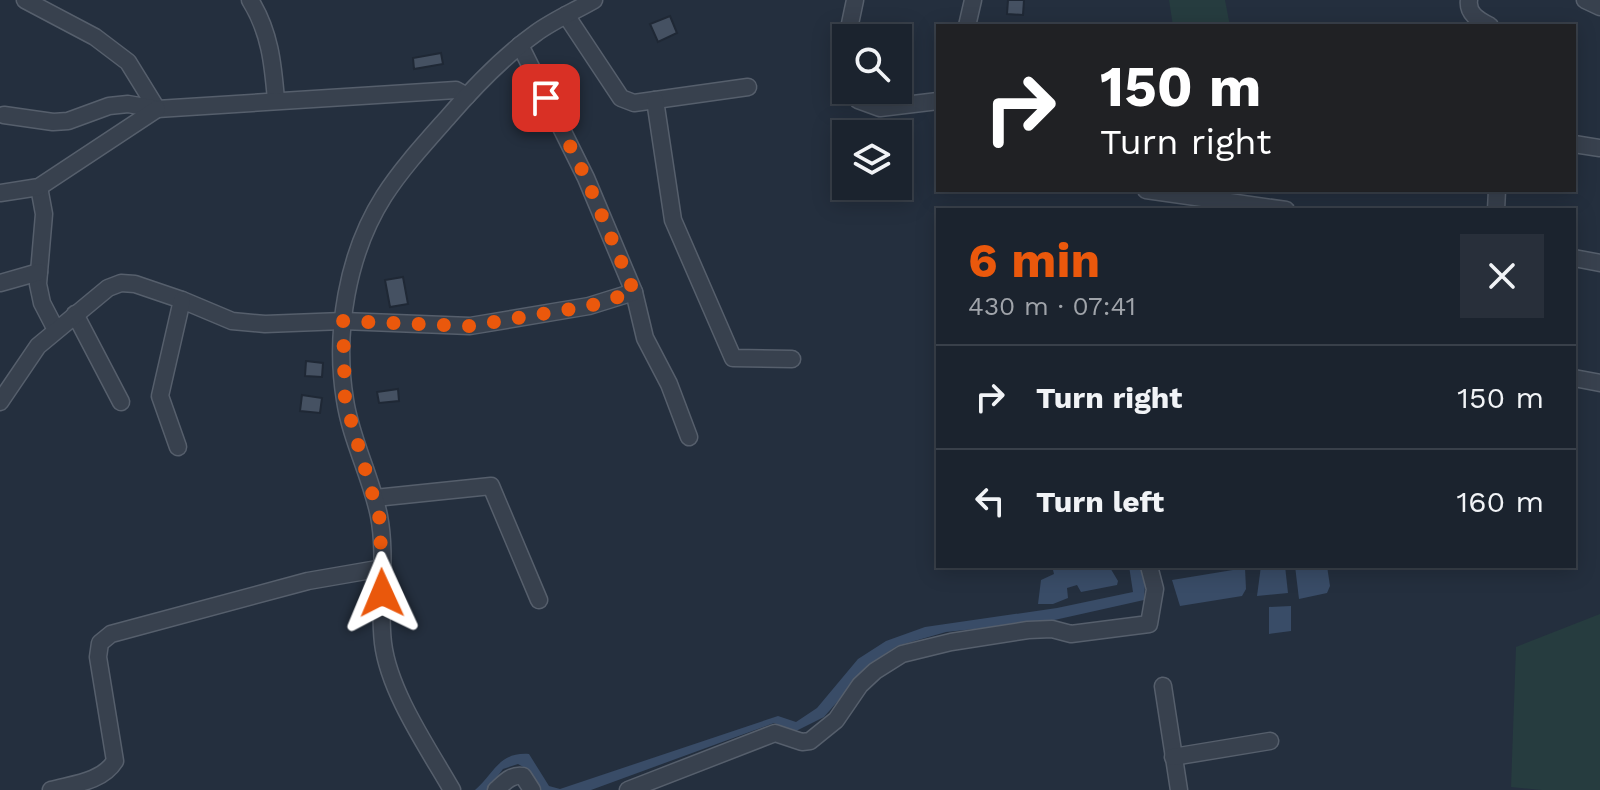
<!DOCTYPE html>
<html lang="en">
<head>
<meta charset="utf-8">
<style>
  body { margin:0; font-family:"Work Sans",sans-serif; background:#282f3a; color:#f1f3f6; height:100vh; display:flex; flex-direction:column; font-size:30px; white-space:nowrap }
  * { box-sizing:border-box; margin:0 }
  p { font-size:26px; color:#a0a4aa }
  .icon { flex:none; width:44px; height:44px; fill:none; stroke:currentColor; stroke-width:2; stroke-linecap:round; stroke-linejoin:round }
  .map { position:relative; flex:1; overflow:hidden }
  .panel { position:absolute; left:936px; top:208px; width:640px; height:360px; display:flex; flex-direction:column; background:#1b232e; border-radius:0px; box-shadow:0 4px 20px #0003,0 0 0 2px #39404a }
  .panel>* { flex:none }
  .top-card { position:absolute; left:936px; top:24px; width:640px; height:168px; border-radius:0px; box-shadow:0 4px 20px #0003,0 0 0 2px #39404a; background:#202124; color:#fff; overflow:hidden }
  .buttons { position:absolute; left:832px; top:24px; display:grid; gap:16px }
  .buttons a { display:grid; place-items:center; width:80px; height:80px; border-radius:0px; background:#1b232e; box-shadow:0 4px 20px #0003,0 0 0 2px #39404a; font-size:40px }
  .pin { position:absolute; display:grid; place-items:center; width:68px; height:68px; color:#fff; margin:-34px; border-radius:16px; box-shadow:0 4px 12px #0006 }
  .me { position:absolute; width:88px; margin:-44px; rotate:359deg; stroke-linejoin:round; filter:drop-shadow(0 0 6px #0008) }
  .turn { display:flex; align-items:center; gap:28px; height:168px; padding:0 32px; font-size:36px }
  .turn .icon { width:104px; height:104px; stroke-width:2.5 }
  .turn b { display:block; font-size:56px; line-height:68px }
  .round { display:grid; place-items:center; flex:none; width:84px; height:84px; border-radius:0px; background:#282f3a }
  .overview { display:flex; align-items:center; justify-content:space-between; height:136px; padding:0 32px }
  h1 { font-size:48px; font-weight:700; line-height:60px; color:#ea580c }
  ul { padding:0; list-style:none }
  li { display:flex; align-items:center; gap:24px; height:104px; padding:0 32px; border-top:2px solid #39404a }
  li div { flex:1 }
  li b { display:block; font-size:30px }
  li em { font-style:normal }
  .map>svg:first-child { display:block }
  .green { fill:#263c3f }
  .water { fill:#394c67 }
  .building { fill:#455162; stroke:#1f2835; stroke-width:2 }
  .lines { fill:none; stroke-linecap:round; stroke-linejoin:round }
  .minor-casing { stroke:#565f6c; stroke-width:19 }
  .minor { stroke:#38414e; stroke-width:16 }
  .route { stroke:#ea580c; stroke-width:14; stroke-dasharray:0 25.2 }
</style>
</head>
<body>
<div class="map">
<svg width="1600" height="790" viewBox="0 0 1600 790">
  <rect width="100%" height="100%" fill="#242f3e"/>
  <!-- green -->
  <g class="green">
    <path d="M1169 0H1225L1230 26H1173Z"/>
    <path d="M1600 614V790H1542L1511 787 1516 647Z"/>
  </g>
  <!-- water -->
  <g class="water">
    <path d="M1052 566H1109L1118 581 1117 585 1081 592 1077 585 1067 588 1068 598 1053 604H1038L1041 580 1054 574Z"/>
    <path d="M1129 566H1141L1145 584 1144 600 1050 621 946 632 897 646 870 664 824 717 794 732 774 723 591 790H540L525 768 518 764 503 769 487 790H475C495 773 498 752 529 754L549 786 560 789 778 716 796 722 817 708 858 659 886 641 925 627 1057 608 1133 592Z"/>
    <path d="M1261 566H1285L1288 593 1257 596Z"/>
    <path d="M1295 566H1327L1330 586 1327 593 1299 599Z"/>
    <path d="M1245 568 1246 589 1242 596 1180 606 1172 580Z"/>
    <path d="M1291 606V631L1269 634V607Z"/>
  </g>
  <!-- building -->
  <g class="building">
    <path d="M1008 0H1024L1023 15 1007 14Z"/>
    <path d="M670 16 677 33 658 42 650 24Z"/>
    <path d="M441 53 443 64 414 69 413 58Z"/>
    <path d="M403 277 408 304 390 307 385 280Z"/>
    <path d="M306 361 323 363 322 377 305 376Z"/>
    <path d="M398 389 399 401 379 403 377 392Z"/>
    <path d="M302 395 322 398 320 413 300 411Z"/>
  </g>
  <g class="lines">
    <!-- minor casing -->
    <g class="minor-casing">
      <g id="minor">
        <path d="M25 0 95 37 128 62 157 109"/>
        <path d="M250 0C270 32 273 64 276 100"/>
        <path d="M1469 0C1467 14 1479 20 1490 26"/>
        <path d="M1585 0 1600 7"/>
        <path d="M566 15 621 98 634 103 748 87"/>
        <path d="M967 26 973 0"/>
        <path d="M847 38 855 0"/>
        <path d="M520 45 586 178 634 292 645 338 669 384 689 437"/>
        <path d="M853 90 858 100 880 108 938 101"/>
        <path d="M655 100 673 220 733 358 792 359"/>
        <path d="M4 115 53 122 68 121 109 106 128 104 157 109 456 90 467 96"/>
        <path d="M1574 144 1600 148"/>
        <path d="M39 187 44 214 38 284 42 303 56 330"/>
        <path d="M1146 190 1286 210"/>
        <path d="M0 193 39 187 157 109"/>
        <path d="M1496 210 1497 190"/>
        <path d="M1574 258 1600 263"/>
        <path d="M0 283 39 272"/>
        <path d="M75 314 121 402"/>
        <path d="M1574 378 1600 383"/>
        <path d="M0 402 38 346 108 288 121 283 135 284 182 300 232 321 265 324 343 321 470 326 589 306 634 292"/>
        <path d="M178 447 160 396 182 300"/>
        <path d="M375 498 491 486 539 600"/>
        <path d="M1163 686 1179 790"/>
        <path d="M1173 757 1270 741"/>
        <path d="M51 790C73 784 102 782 115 761L98 657 100 643 111 634 308 581 383 568"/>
        <path d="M452 790C428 748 389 692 383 643 378 601 387 558 379 516 371 476 351 440 345 400 334 333 347 254 384 196 402 168 426 142 449 116 474 87 504 56 536 33 554 20 575 11 594 0"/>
        <path d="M496 790C504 783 511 774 523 776L532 790"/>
        <path d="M628 790 775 733 802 742 810 741 836 720 860 685 875 671 902 654 951 642 1028 630 1052 629 1071 634 1149 624 1155 589 1149 566"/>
      </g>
    </g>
    <!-- minor -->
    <use href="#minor" class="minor"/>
  </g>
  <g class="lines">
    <!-- route -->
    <path class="route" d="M382 593 380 520 345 400 343 321 470 326 589 306 634 292 586 178 546 98"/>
  </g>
</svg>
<div class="buttons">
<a><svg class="icon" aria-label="search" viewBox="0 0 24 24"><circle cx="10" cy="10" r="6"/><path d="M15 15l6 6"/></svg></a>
<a><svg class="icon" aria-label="layers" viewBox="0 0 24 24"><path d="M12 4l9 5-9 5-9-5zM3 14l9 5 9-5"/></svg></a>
</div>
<div class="pin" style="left:546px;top:98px;background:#d93025"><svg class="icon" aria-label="arrive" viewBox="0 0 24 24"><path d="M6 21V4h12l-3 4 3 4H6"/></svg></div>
<svg class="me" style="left:382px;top:593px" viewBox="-20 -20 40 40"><path d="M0-17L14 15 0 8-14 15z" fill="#ea580c" stroke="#fff" stroke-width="4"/></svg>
<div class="top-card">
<div class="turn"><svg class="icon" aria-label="right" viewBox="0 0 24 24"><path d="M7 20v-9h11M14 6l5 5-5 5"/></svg><div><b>150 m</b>Turn right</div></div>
</div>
<section class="panel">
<div class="overview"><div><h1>6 min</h1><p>430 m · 07:41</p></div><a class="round"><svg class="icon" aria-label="close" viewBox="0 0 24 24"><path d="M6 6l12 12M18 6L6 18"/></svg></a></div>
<ul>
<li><svg class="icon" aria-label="right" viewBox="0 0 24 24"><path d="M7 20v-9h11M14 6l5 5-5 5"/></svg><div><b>Turn right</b></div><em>150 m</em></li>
<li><svg class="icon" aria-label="left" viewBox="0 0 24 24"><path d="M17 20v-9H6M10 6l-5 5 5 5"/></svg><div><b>Turn left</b></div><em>160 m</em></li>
</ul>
</section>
</div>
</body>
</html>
